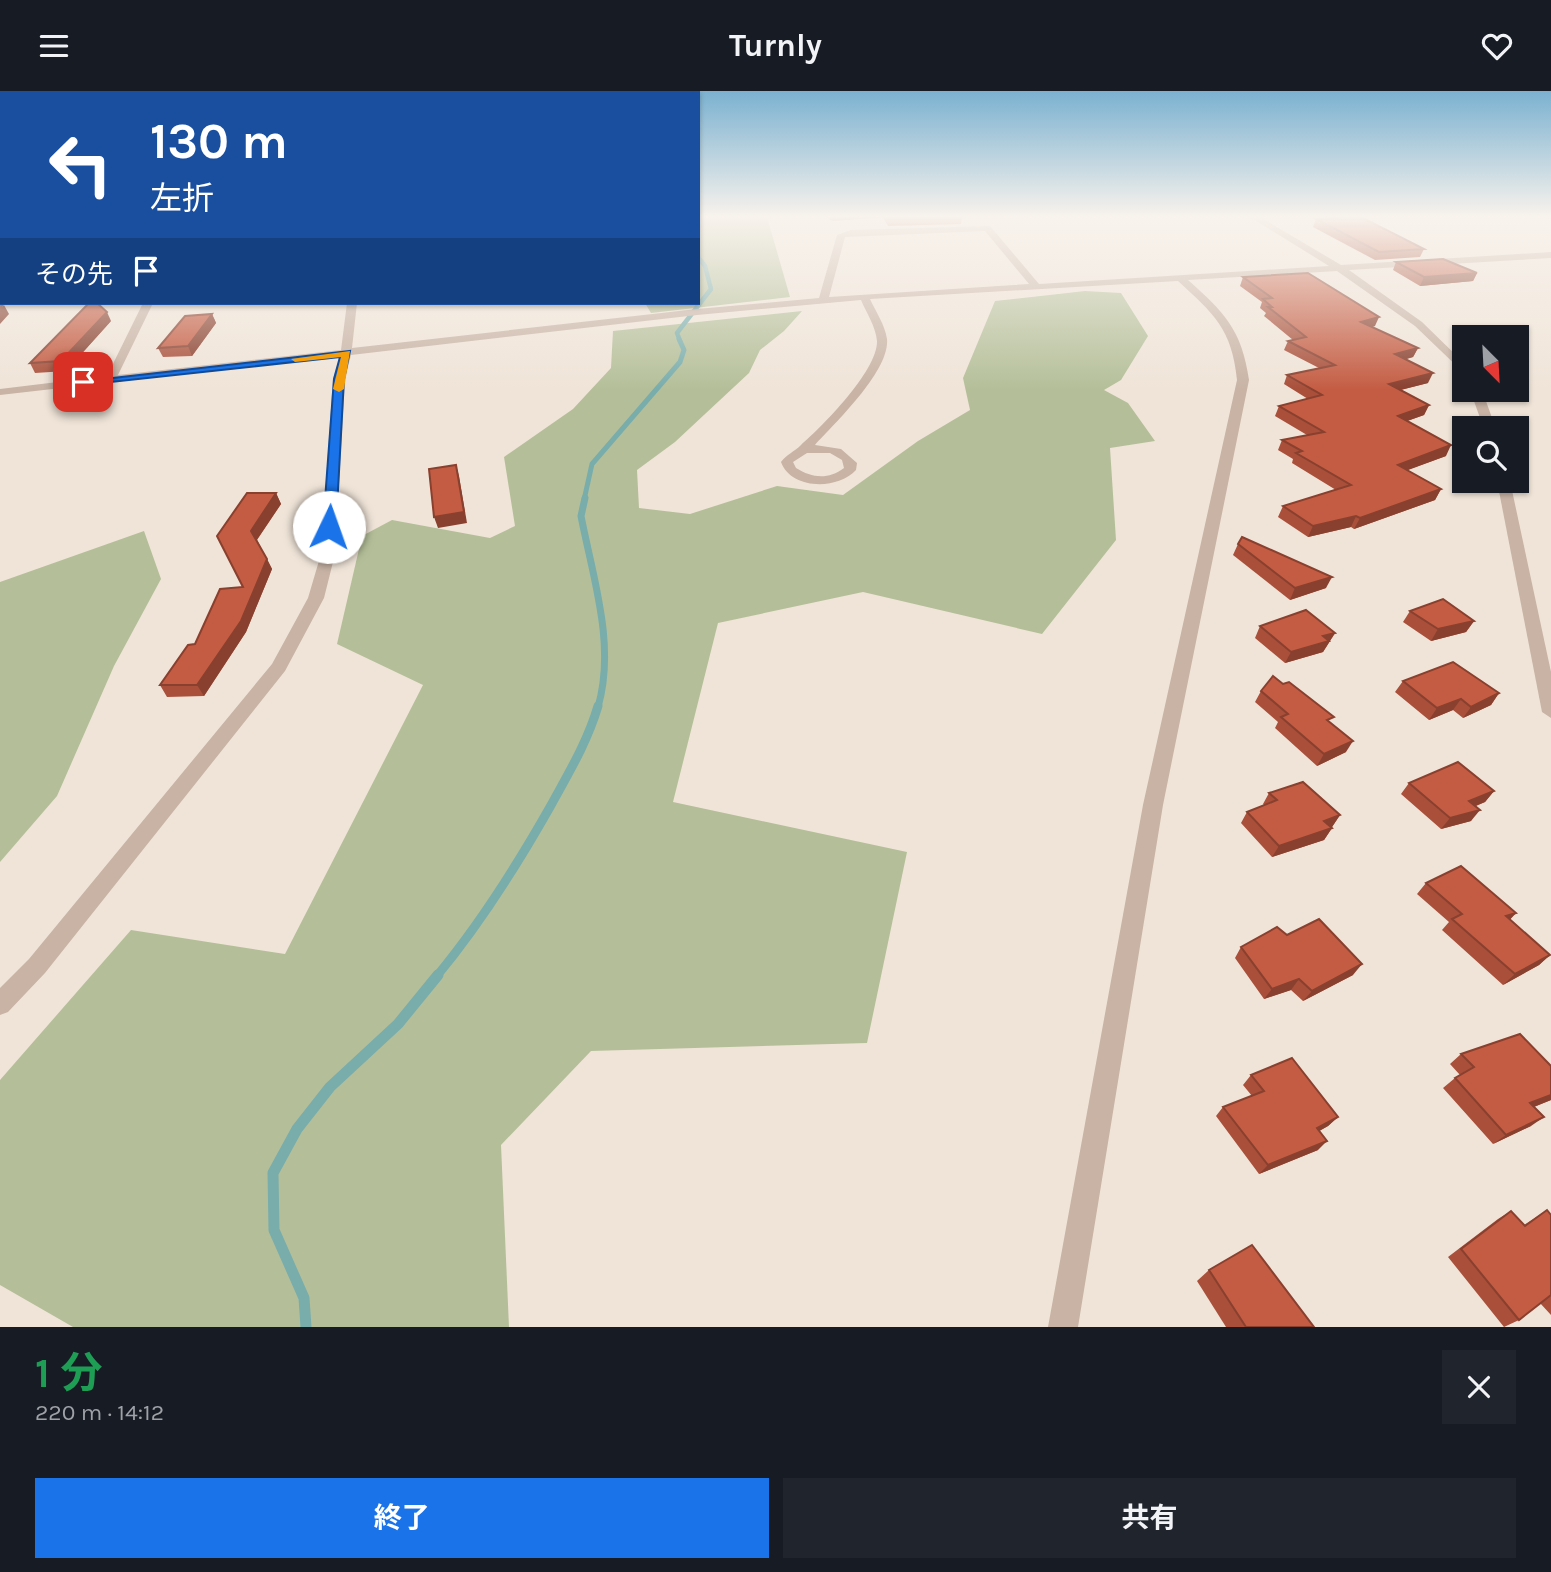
<!DOCTYPE html>
<html lang="ja">
<head>
<meta charset="utf-8">
<style>
  body { margin:0; font-family:Karla,"Noto Sans JP",sans-serif; background:#20242c; color:#f1f3f6; height:100vh; display:flex; flex-direction:column; font-size:26px; white-space:nowrap }
  * { box-sizing:border-box; margin:0 }
  p { font-size:23px; color:#9ea1a6 }
  .icon { flex:none; width:38px; height:38px; fill:none; stroke:currentColor; stroke-width:2; stroke-linecap:round; stroke-linejoin:round }
  .map { position:relative; height:1236px; overflow:hidden }
  .drawer { display:flex; flex-direction:column; background:#171b24; flex:1 }
  .drawer>* { flex:none }
  .guide { position:absolute; left:0px; top:0px; width:700px; height:214px; box-shadow:0 2px 5px #0004; background:#1a4fa0; color:#fff; overflow:hidden }
  .needle { width:46px; rotate:156deg }
  .tools { position:absolute; left:1452px; top:234px; display:grid; gap:14px }
  .tools a { display:grid; place-items:center; width:77px; height:77px; border-radius:0px; background:#171b24; box-shadow:0 2px 5px #0004; font-size:35px }
  .pin { position:absolute; display:grid; place-items:center; width:60px; height:60px; color:#fff; margin:-30px; border-radius:14px; box-shadow:0 4px 10px #0006 }
  .me { position:absolute; width:77px; margin:-38px; rotate:3deg; stroke-linejoin:round; filter:drop-shadow(0 0 5px #0008) }
  .turn { display:flex; align-items:center; gap:24px; height:147px; padding:0 35px; font-size:32px }
  .turn .icon { width:91px; height:91px; stroke-width:2.5 }
  .turn b { display:block; font-size:49px; line-height:60px }
  .then { display:flex; align-items:center; height:66px; padding:0 35px; background:#0003; gap:14px; font-size:26px }
  .round { display:grid; place-items:center; flex:none; width:74px; height:74px; border-radius:0px; background:#20242c }
  .overview { display:flex; align-items:center; justify-content:space-between; height:119px; padding:0 35px }
  h1 { font-size:42px; font-weight:700; line-height:52px; color:#1e9e55 }
  .cta { display:flex; gap:14px; margin-top:auto; padding:14px 35px }
  .cta a { flex:1; height:80px; border-radius:0px; background:#1a73e8; color:#fff; font-size:28px; font-weight:700; line-height:80px; text-align:center }
  .cta a+a { background:#20242c; color:#f1f3f6 }
  header { display:flex; justify-content:space-between; align-items:center; height:91px; padding:0 35px; background:#171b24; font-size:32px; font-weight:700 }
  .map>svg:first-child { display:block }
  .green { fill:#b4bf99 }
  .lines { fill:none; stroke-linecap:round; stroke-linejoin:round }
  .stream-far4 { stroke:#78adac; stroke-width:4.5 }
  .stream-far3 { stroke:#78adac; stroke-width:5 }
  .stream-far2 { stroke:#78adac; stroke-width:7 }
  .stream-far1 { stroke:#78adac; stroke-width:9 }
  .stream { stroke:#78adac; stroke-width:11 }
  .minor { fill:#c8b3a5; fill-rule:evenodd }
  .wall { fill:#a94f3a }
  .shaded-wall { fill:#89402f }
  .building { fill:#c45c43; stroke:#89402f; stroke-width:2 }
  .route { fill:#1a73e8; stroke:#114b97; stroke-width:2 }
  .slow { fill:#f59e0b }
</style>
</head>
<body>
<header><svg class="icon" aria-label="menu" viewBox="0 0 24 24"><path d="M4 6h16M4 12h16M4 18h16"/></svg>Turnly<svg class="icon" aria-label="heart" viewBox="0 0 24 24"><path d="M12 20l-8-8c-3-5 5-10 8-4 3-6 11-1 8 4z"/></svg></header>
<div class="map">
<svg width="1551" height="1236" viewBox="0 0 1551 1236">
  <rect width="100%" height="100%" fill="#f0e4d8"/>
  <!-- green -->
  <g class="green">
    <path d="M698 126H767L790 206 651 222 645 212H698Z"/>
    <path d="M1085 200 1121 202 1148 245 1121 289 1104 299 1128 312 1155 350 1110 357 1116 449 1042 543 863 501 718 532 673 711 907 761 867 952 591 960 501 1054 509 1236H73L0 1194V989L131 839 285 863 423 594 337 553 362 445 392 429 490 447 515 435 504 366 573 318 611 277 613 240 802 220 784 240 760 259 749 282 675 351 637 379 639 417 690 423 777 395 843 404 918 350 970 319 963 287 995 210Z"/>
    <path d="M144 440 161 488 114 575 57 705 0 771V491Z"/>
  </g>
  <g class="lines">
    <!-- stream-far4 -->
    <path class="stream-far4" d="M680 250 677 242 711 198 705 175 698 166"/>
    <!-- stream-far3 -->
    <path class="stream-far3" d="M584 409 592 373 680 271 684 259 679 248"/>
    <!-- stream-far2 -->
    <path class="stream-far2" d="M585 407 581 425C593 487 616 554 598 616"/>
    <!-- stream-far1 -->
    <path class="stream-far1" d="M436 886C480 833 516 776 550 716 568 683 587 652 598 615"/>
    <!-- stream -->
    <path class="stream" d="M306 1236 304 1207 274 1139 273 1082 297 1038 330 996 398 933 438 884"/>
    <!-- minor -->
    <g class="minor">
      <path d="M1250 126H1260L1341 174 1551 161V167L1349 179 1422 231 1465 273V283L1415 235 1337 180 1188 189C1224 221 1242 239 1249 289L1163 714 1078 1236H1048L1143 714 1237 289C1232 238 1214 223 1178 190L870 208C876 221 885 234 887 248 890 280 835 332 815 354L841 358 857 372 856 379C838 399 791 399 781 371 787 363 794 361 801 354 823 335 878 279 877 250 876 236 866 221 861 209L697 224 351 264 345 288 335 463 324 507 285 580 45 882 8 921 0 924V897L29 868 272 573 308 507 321 463 333 288 340 265 0 304V298L107 285 143 212H153L118 284 341 259 347 212H357L352 257 697 218 819 207 837 144 851 139 990 135 1039 193 1329 175ZM985 140 1029 193 829 206 845 146ZM807 362H830L842 369 844 377C828 389 812 387 796 377L793 371Z"/>
      <path d="M1470 299H1482L1496 338H1484Z"/>
      <path d="M1497 390H1510L1551 581V627L1542 621Z"/>
    </g>
  </g>
  <!-- wall -->
  <g class="wall">
    <path d="M826 126H962L961 133 888 135 883 126 833 130Z"/>
    <path d="M1316 128 1424 158 1420 166 1375 169 1313 136Z"/>
    <path d="M1396 171 1477 182 1473 190 1420 195 1393 179Z"/>
    <path d="M1243 186 1375 235 1371 236 1418 257 1413 266 1405 268 1428 292 1400 299 1429 314 1424 324 1407 330 1446 365 1407 379 1441 398 1435 409 1354 438 1351 436 1308 446 1278 426 1283 415 1336 399 1292 372 1293 368 1278 359 1282 349 1307 344 1275 325 1279 315 1308 308 1284 293 1287 284 1319 277 1284 259 1288 250 1293 249 1264 225 1266 222 1260 217 1262 211 1240 195Z"/>
    <path d="M212 223 216 232 192 265 163 266 158 257Z"/>
    <path d="M111 230 66 280 35 282 30 272Z"/>
    <path d="M276 402 281 413 257 449 272 478 246 541 204 605 167 606 160 594 243 496 217 445Z"/>
    <path d="M1238 453 1326 497 1290 509 1233 464Z"/>
    <path d="M1410 520 1474 530 1466 541 1431 550 1403 531Z"/>
    <path d="M1260 535 1335 542 1323 561 1285 572 1255 547Z"/>
    <path d="M1403 590 1499 602 1491 614 1463 627 1453 619 1429 629 1395 601Z"/>
    <path d="M1261 600 1331 632 1346 661 1317 675 1275 637 1278 631 1255 611Z"/>
    <path d="M1409 692 1494 700 1485 711 1476 715 1471 730 1441 738 1401 703Z"/>
    <path d="M1269 702 1340 724 1332 736H1331L1332 737 1324 749 1272 766 1241 732 1247 721 1264 714 1263 713Z"/>
    <path d="M1426 792 1516 822 1510 828 1550 864 1539 874 1503 894 1442 839 1449 831 1417 803Z"/>
    <path d="M1287 844 1353 884 1303 910 1291 899 1264 908 1235 867 1241 856Z"/>
    <path d="M1461 963 1551 975V1009L1534 1016 1531 1035 1493 1053 1443 997 1455 987 1460 984 1450 973Z"/>
    <path d="M1251 984 1338 1026 1328 1035 1319 1040 1318 1059 1259 1083 1216 1025 1223 1016 1252 1005 1243 994Z"/>
    <path d="M1547 1119 1551 1124V1224L1540 1212 1519 1229 1504 1236 1448 1166 1498 1128 1511 1120 1524 1134Z"/>
    <path d="M1209 1179 1314 1236H1226L1197 1190Z"/>
  </g>
  <!-- shaded-wall -->
  <g class="shaded-wall">
    <path d="M833 126H883L833 130Z"/>
    <path d="M1477 182 1473 190 1420 195 1424 186Z"/>
    <path d="M2 200V212H5L2 216 4 214 9 223 0 233V203Z"/>
    <path d="M107 221 111 230 66 280 61 270Z"/>
    <path d="M212 223 216 232 192 265 188 255Z"/>
    <path d="M1379 226 1375 235 1357 240 1361 231Z"/>
    <path d="M1418 257 1413 266 1391 273 1395 263Z"/>
    <path d="M1433 282 1428 292 1385 303 1389 293Z"/>
    <path d="M1429 314 1424 324 1393 335 1398 325Z"/>
    <path d="M1451 354 1446 365 1392 385 1398 374Z"/>
    <path d="M456 374 459 385 467 432 438 437 434 426Z"/>
    <path d="M1441 398 1435 409 1354 438 1360 427Z"/>
    <path d="M276 402 281 413 256 450 251 440Z"/>
    <path d="M1356 425 1351 436 1308 446 1313 435Z"/>
    <path d="M267 468 272 478 246 541 204 605 197 594Z"/>
    <path d="M1332 486 1326 497 1290 509 1295 497Z"/>
    <path d="M1474 530 1466 541 1431 550 1438 538Z"/>
    <path d="M1335 542 1323 561 1285 572 1291 561 1323 545Z"/>
    <path d="M1499 602 1491 614 1463 627 1471 616Z"/>
    <path d="M1461 608 1453 619 1429 629 1437 617Z"/>
    <path d="M1353 650 1346 661 1317 675 1324 663Z"/>
    <path d="M1494 700 1485 711 1460 721 1469 710Z"/>
    <path d="M1480 719 1471 730 1441 738 1450 727Z"/>
    <path d="M1340 724 1332 736 1317 741 1324 730Z"/>
    <path d="M1332 737 1324 749 1272 766 1279 755Z"/>
    <path d="M1516 822 1506 833V825Z"/>
    <path d="M1550 864 1539 874 1503 894 1515 883Z"/>
    <path d="M1362 873 1353 884 1303 910 1312 900Z"/>
    <path d="M1299 888 1291 899 1264 908 1272 898Z"/>
    <path d="M1551 1004V1009L1518 1022 1530 1012Z"/>
    <path d="M1338 1026 1328 1035 1307 1047 1317 1037Z"/>
    <path d="M1544 1026 1531 1035 1493 1053 1506 1044Z"/>
    <path d="M1327 1050 1318 1059 1259 1083 1268 1074Z"/>
  </g>
  <!-- building -->
  <g class="building">
    <path d="M0 126H2V200L0 203Z"/>
    <path d="M1346 126H1361L1424 158 1379 161 1316 128Z"/>
    <path d="M1443 168 1477 182 1424 186 1396 171Z"/>
    <path d="M1308 182 1379 226 1361 231 1418 257 1395 263 1433 282 1389 293 1429 314 1398 325 1451 354 1398 374 1441 398 1360 427 1356 425 1313 435 1283 415 1351 394 1296 362 1302 360 1282 349 1324 341 1279 315 1322 304 1287 284 1335 274 1288 250 1306 246 1268 216H1272L1263 208 1272 207 1243 186Z"/>
    <path d="M89 212H97L107 221 61 270 30 272Z"/>
    <path d="M212 223 188 255 158 257 185 225Z"/>
    <path d="M456 374 464 421 434 426 429 378Z"/>
    <path d="M247 402H276L251 440 267 468 241 530 197 594H160L188 554 195 553 220 498 243 496 217 445Z"/>
    <path d="M1242 446 1332 486 1295 497 1238 453Z"/>
    <path d="M1443 508 1474 530 1438 538 1410 520Z"/>
    <path d="M1306 519 1335 542 1323 545 1329 550 1291 561 1260 535Z"/>
    <path d="M1453 571 1499 602 1471 616 1461 608 1437 617 1403 590Z"/>
    <path d="M1273 585 1283 593 1289 591 1334 626 1327 629 1353 650 1324 663 1281 626 1288 623 1261 600Z"/>
    <path d="M1458 671 1494 700 1469 710 1480 719 1450 727 1409 692Z"/>
    <path d="M1303 691 1340 724 1324 730 1332 737 1279 755 1247 721 1277 709 1269 702Z"/>
    <path d="M1461 775 1516 822 1506 825 1550 864 1515 883 1452 828 1462 823 1426 792Z"/>
    <path d="M1319 828 1362 873 1312 900 1299 888 1272 898 1241 856 1277 836 1287 844Z"/>
    <path d="M1520 943 1551 975V1004L1530 1012 1544 1026 1506 1044 1455 987 1474 976 1461 963Z"/>
    <path d="M1292 967 1338 1026 1317 1037 1327 1050 1268 1074 1223 1016 1264 1000 1251 984Z"/>
    <path d="M1547 1119 1551 1124V1204L1519 1229 1461 1158 1511 1120 1525 1135Z"/>
    <path d="M1252 1154 1314 1236H1246L1209 1179Z"/>
  </g>
  <!-- sky -->
  <linearGradient id="sky" x2="0" y2="1"><stop stop-color="#7bb1d0"/><stop offset="0.42" stop-color="#f8f3ed"/><stop offset="1" stop-color="#f8f3ed" stop-opacity="0"/></linearGradient>
  <rect width="1551" height="299" fill="url(#sky)"/>
  <!-- route -->
  <path class="route" d="M350 260 344 288 336 436 329 439 323 436 334 288 340 266 83 294 78 291Z"/>
  <!-- slow -->
  <path class="slow" d="M350 260 344 298 339 301 333 298 341 266 295 271 291 268Z"/>
</svg>
<div class="tools">
<a><svg class="needle" viewBox="-14 -14 28 28"><path d="M0-13l5 13h-10z" fill="#e53935"/><path d="M0 13l5-13h-10z" fill="#9ea1a6"/></svg></a>
<a><svg class="icon" aria-label="search" viewBox="0 0 24 24"><circle cx="10" cy="10" r="6"/><path d="M15 15l6 6"/></svg></a>
</div>
<div class="pin" style="left:83px;top:291px;background:#d93025"><svg class="icon" aria-label="arrive" viewBox="0 0 24 24"><path d="M6 21V4h12l-3 4 3 4H6"/></svg></div>
<svg class="me" style="left:329px;top:436px" viewBox="-20 -20 40 40"><circle r="19" fill="#fff"/><path d="M0-13L10 11 0 6-10 11z" fill="#1a73e8"/></svg>
<div class="guide">
<div class="turn"><svg class="icon" aria-label="left" viewBox="0 0 24 24"><path d="M17 20v-9H6M10 6l-5 5 5 5"/></svg><div><b>130 m</b>左折</div></div>
<div class="then">その先<svg class="icon" aria-label="arrive" viewBox="0 0 24 24"><path d="M6 21V4h12l-3 4 3 4H6"/></svg></div>
</div>
</div>
<section class="drawer">
<div class="overview"><div><h1>1 分</h1><p>220 m · 14:12</p></div><a class="round"><svg class="icon" aria-label="close" viewBox="0 0 24 24"><path d="M6 6l12 12M18 6L6 18"/></svg></a></div>
<div class="cta"><a>終了</a><a>共有</a></div>
</section>
</body>
</html>
